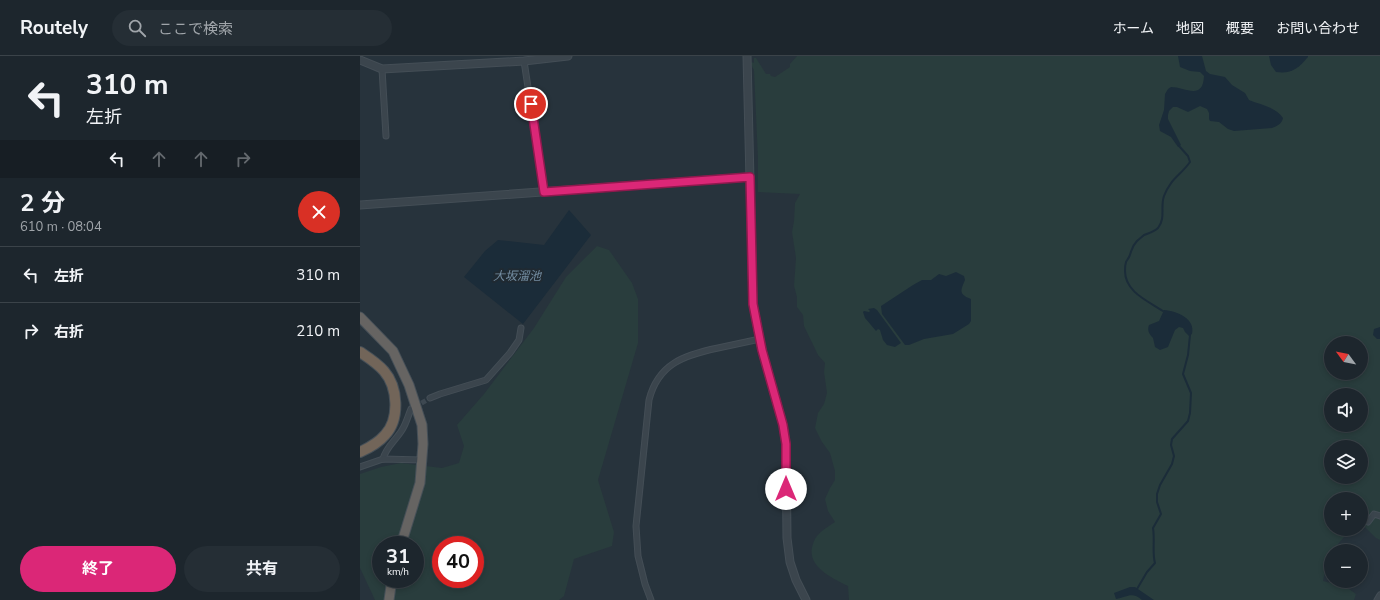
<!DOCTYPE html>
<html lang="ja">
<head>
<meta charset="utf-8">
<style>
  body { margin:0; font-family:"Nunito Sans","Noto Sans JP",sans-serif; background:#252e35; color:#f1f3f6; height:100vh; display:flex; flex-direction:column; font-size:15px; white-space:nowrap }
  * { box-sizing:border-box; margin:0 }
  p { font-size:13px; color:#a0a5aa }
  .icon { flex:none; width:22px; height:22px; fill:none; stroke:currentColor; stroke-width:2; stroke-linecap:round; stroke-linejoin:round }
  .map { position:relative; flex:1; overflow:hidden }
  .details { display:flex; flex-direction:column; background:#1d262d; width:360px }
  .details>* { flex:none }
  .top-card { background:#1d262d; color:#f1f3f6; overflow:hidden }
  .needle { width:26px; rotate:302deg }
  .controls { position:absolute; left:964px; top:280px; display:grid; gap:8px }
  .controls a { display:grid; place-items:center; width:44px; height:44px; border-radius:50%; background:#1d262d; box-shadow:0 2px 6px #0003,0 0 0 1px #3b4349; font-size:20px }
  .speed { position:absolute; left:12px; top:480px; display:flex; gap:8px; font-size:20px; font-weight:700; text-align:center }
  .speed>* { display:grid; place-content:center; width:52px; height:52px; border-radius:50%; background:#1d262d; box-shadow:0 2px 6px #0003,0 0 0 1px #3b4349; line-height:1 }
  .speed small { font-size:10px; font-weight:400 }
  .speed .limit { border:6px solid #d22; background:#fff; color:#111 }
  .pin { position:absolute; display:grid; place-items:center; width:34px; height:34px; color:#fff; margin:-17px; border:2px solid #fff; border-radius:50%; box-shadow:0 1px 4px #0007 }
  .me { position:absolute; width:44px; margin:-22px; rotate:0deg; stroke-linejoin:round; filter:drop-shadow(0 0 3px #0008) }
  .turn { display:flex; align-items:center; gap:14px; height:84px; padding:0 20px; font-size:18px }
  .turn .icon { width:52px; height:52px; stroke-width:2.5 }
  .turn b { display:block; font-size:28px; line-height:34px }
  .lanes { display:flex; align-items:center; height:38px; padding:0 20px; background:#0003; justify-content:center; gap:20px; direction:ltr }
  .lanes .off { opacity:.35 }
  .round { display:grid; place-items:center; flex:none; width:42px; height:42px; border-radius:21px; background:#252e35 }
  .headline { display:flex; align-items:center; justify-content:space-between; height:68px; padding:0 20px }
  h1 { font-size:24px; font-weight:700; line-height:30px }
  .primary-button { display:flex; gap:8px; margin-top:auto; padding:8px 20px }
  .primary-button a { flex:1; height:46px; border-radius:24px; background:#db2777; color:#fff; font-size:16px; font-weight:700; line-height:46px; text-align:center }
  .primary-button a+a { background:#252e35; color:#f1f3f6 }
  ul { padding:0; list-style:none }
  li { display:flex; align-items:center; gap:12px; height:56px; padding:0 20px; border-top:1px solid #3b4349 }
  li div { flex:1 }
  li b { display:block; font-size:15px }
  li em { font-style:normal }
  header { display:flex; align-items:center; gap:24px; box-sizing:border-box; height:56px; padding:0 20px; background:#1d262d; border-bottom:1px solid #3b4349 }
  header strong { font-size:19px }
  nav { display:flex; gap:22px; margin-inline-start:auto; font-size:14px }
  .search { width:280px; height:36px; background:#252e35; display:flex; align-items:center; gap:10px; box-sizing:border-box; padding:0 14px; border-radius:22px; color:#a0a5aa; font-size:15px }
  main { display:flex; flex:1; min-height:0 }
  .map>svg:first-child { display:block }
  .green { fill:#293d3d; fill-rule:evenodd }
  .water { fill:#1b2c39 }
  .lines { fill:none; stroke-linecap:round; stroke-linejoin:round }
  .stream { stroke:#1b2c39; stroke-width:2 }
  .minor-tunnel { stroke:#3d4851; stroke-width:5; stroke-dasharray:5 2.5; stroke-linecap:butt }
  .minor-casing { stroke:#444e56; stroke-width:7 }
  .tertiary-casing { stroke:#444e56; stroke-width:9 }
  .trunk-casing { stroke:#465058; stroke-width:11 }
  .motorway-casing { stroke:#465058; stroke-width:12 }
  .minor { stroke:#3b454d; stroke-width:5 }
  .tertiary { stroke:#3b454d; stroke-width:7 }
  .trunk { stroke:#666462; stroke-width:9 }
  .motorway { stroke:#726559; stroke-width:10 }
  .route-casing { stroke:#8e194d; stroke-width:10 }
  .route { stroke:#db2777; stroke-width:7 }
  .labels { text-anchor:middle; stroke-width:4; stroke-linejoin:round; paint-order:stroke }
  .water-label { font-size:12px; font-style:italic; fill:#748ea3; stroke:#202a32 }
</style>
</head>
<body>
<header>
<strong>Routely</strong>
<div class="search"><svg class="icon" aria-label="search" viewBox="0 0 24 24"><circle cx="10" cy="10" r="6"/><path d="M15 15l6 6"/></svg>ここで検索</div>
<nav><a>ホーム</a><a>地図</a><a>概要</a><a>お問い合わせ</a></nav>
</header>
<main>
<section class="details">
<div class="top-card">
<div class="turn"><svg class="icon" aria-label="left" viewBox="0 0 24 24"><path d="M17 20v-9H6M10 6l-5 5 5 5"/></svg><div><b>310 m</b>左折</div></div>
<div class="lanes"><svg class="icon" aria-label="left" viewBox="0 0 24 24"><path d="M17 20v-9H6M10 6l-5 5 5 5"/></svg><svg class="icon off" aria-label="ahead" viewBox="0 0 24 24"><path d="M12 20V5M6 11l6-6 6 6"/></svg><svg class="icon off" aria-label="ahead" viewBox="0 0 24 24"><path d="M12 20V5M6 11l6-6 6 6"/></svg><svg class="icon off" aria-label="right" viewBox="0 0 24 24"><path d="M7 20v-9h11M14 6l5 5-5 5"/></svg></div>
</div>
<div class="headline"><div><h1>2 分</h1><p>610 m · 08:04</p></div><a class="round" style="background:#d93025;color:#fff"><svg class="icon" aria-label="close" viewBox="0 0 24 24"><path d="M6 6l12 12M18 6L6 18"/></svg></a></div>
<ul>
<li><svg class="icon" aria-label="left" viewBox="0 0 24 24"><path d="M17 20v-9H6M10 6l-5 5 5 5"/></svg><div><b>左折</b></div><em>310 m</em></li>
<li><svg class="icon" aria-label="right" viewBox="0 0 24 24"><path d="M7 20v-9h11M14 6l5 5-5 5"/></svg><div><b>右折</b></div><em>210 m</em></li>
</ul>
<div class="primary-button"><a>終了</a><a>共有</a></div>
</section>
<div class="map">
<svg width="1020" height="544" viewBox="0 0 1020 544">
  <rect width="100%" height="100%" fill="#27333c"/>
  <!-- green -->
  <g class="green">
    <path d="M437 0H1020V484L1016 482 1001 467V443H971V473H991L972 495H971L968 501 963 525 986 531 996 538 994 544H489L488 530C472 522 445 510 453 488 454 485 455 482 457 480 462 474 469 470 475 466L468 455 465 443 470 432 475 424V415L470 397 462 386 455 372 458 357 464 348 467 337 464 316 465 307 458 299 444 270 443 259 437 251V241L434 230 436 202 432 176 434 165 435 147 440 138 398 136V103L394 14 390 7 392 6 394 7V2H396L406 18H410L411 20 415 21 430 11V8ZM971 287H1001V317H971ZM971 339H1001V369H971ZM971 391H1001V421H971Z"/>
    <path d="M237 190 249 194 272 227 278 243V287L238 424 254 476 252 490 214 503 204 540 199 544H15L0 512V418L21 411 41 407 82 412 99 407 104 390 97 369 124 338 174 272 206 221ZM21 489H55V523H21ZM81 489H115V523H81Z"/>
  </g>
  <!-- water -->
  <g class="water">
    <path d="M818 0H842L846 15 850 18 865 21 872 29 885 37 889 44C901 49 916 51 923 62 922 68 917 70 912 72L874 75 868 73 859 66 850 65 849 63V57L847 53 840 50 828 56 817 51H813L809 55 808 59V63L821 89 818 91 811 81 800 75 799 69 804 54 805 38 808 33 811 31C825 31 843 45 844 20L840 16 830 15 820 11Z"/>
    <path d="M909 0H948V1C938 13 931 18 916 16L911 9Z"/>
    <path d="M209 154 231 179 163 268 104 221 125 195 138 184 184 189Z"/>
    <path d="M596 216 604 220 605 224C601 234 598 238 611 243V265L609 268 593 278 564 283 549 289H545L522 258 521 250 553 229 562 224H571L579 218 586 220Z"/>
    <path d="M514 252 517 254 541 287 535 291 527 289 523 284 520 274 518 273 516 275 505 262 503 256 504 255 509 256 510 255 508 253Z"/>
    <path d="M804 254C817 255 836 263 832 278L829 280 825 276 823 272 819 271 815 274 808 291 800 294 795 291 793 282C789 278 787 274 789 269L799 265Z"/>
    <path d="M1020 271V283H1017L1013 279 1014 273Z"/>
    <path d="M770 531H775L794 544H782C772 535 767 541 756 543L754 537Z"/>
  </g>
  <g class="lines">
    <!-- stream -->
    <g class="stream">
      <path d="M803 255C788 245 765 236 765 215 765 212 765 209 766 206 767 204 768 203 769 201 772 195 771 191 777 185 779 183 782 181 784 179 789 177 794 176 798 172 806 162 800 151 804 140 811 122 820 120 830 106L828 100 819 90"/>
      <path d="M777 533 787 516 795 507C792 497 795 484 793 472L801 458 797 446V438L800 429 812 408 814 400 811 389 812 383 828 365 830 357 831 337 823 318 828 299 830 279"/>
    </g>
    <!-- minor-tunnel -->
    <path class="minor-tunnel" d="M55 351 70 342"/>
    <!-- minor casing -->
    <g class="minor-casing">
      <g id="minor">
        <path d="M164 5 184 136"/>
        <path d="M22 13 26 80"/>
        <path d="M70 342 80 338 126 324 150 297 159 284 161 272"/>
        <path d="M23 403C26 391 36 384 42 374 46 368 48 360 51 353"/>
        <path d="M0 411 23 403 62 404"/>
        <path d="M1008 466 1014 458 1020 460"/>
        <path d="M291 544 285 528 278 500 276 470 289 344C298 308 324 299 358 292 372 289 386 286 400 283"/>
        <path d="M1017 544 1020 539"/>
      </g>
    </g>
    <!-- tertiary casing -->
    <g class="tertiary-casing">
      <g id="tertiary">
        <path d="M387 0 393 248 402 294 423 369 426 388 427 482 430 506 436 524 446 544"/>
        <path d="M0 4 22 13 164 5 208 0"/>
        <path d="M0 149 390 121"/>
      </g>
    </g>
    <!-- trunk casing -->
    <g class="trunk-casing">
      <g id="trunk">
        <path d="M0 261 33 295 49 329 62 369 63 388 60 427 41 489"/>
        <path d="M29 544 32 523"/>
      </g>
    </g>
    <!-- motorway casing -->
    <g class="motorway-casing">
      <path id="motorway" d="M0 296C9 302 17 307 24 315 38 331 40 363 25 379 19 386 9 392 0 396"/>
    </g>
    <!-- minor -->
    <use href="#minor" class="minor"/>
    <!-- tertiary -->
    <use href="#tertiary" class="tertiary"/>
    <!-- trunk -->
    <use href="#trunk" class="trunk"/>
    <!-- motorway -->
    <use href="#motorway" class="motorway"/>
  </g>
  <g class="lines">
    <!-- route casing -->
    <g class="route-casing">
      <path id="route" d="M171 48 184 136 390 121 393 248 402 294 423 369 426 388V433"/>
    </g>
    <!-- route -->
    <use href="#route" class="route"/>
  </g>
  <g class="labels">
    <!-- water labels -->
    <g class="water-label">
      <text x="157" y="224">大坂溜池</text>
    </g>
  </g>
</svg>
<div class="controls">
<a><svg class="needle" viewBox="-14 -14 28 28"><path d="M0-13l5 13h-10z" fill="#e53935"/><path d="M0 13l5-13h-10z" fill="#a0a5aa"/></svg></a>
<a><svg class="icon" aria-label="sound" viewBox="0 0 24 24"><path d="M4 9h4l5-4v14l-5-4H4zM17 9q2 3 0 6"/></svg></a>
<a><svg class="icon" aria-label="layers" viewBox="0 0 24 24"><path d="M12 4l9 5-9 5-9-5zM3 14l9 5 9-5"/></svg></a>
<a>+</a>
<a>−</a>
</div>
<div class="speed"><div>31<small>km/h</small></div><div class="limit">40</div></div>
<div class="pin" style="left:171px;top:48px;background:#d93025"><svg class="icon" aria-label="arrive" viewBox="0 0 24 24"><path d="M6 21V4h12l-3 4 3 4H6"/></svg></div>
<svg class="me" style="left:426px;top:433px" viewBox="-20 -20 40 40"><circle r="19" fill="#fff"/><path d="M0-13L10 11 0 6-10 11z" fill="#db2777"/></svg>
</div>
</main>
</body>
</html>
